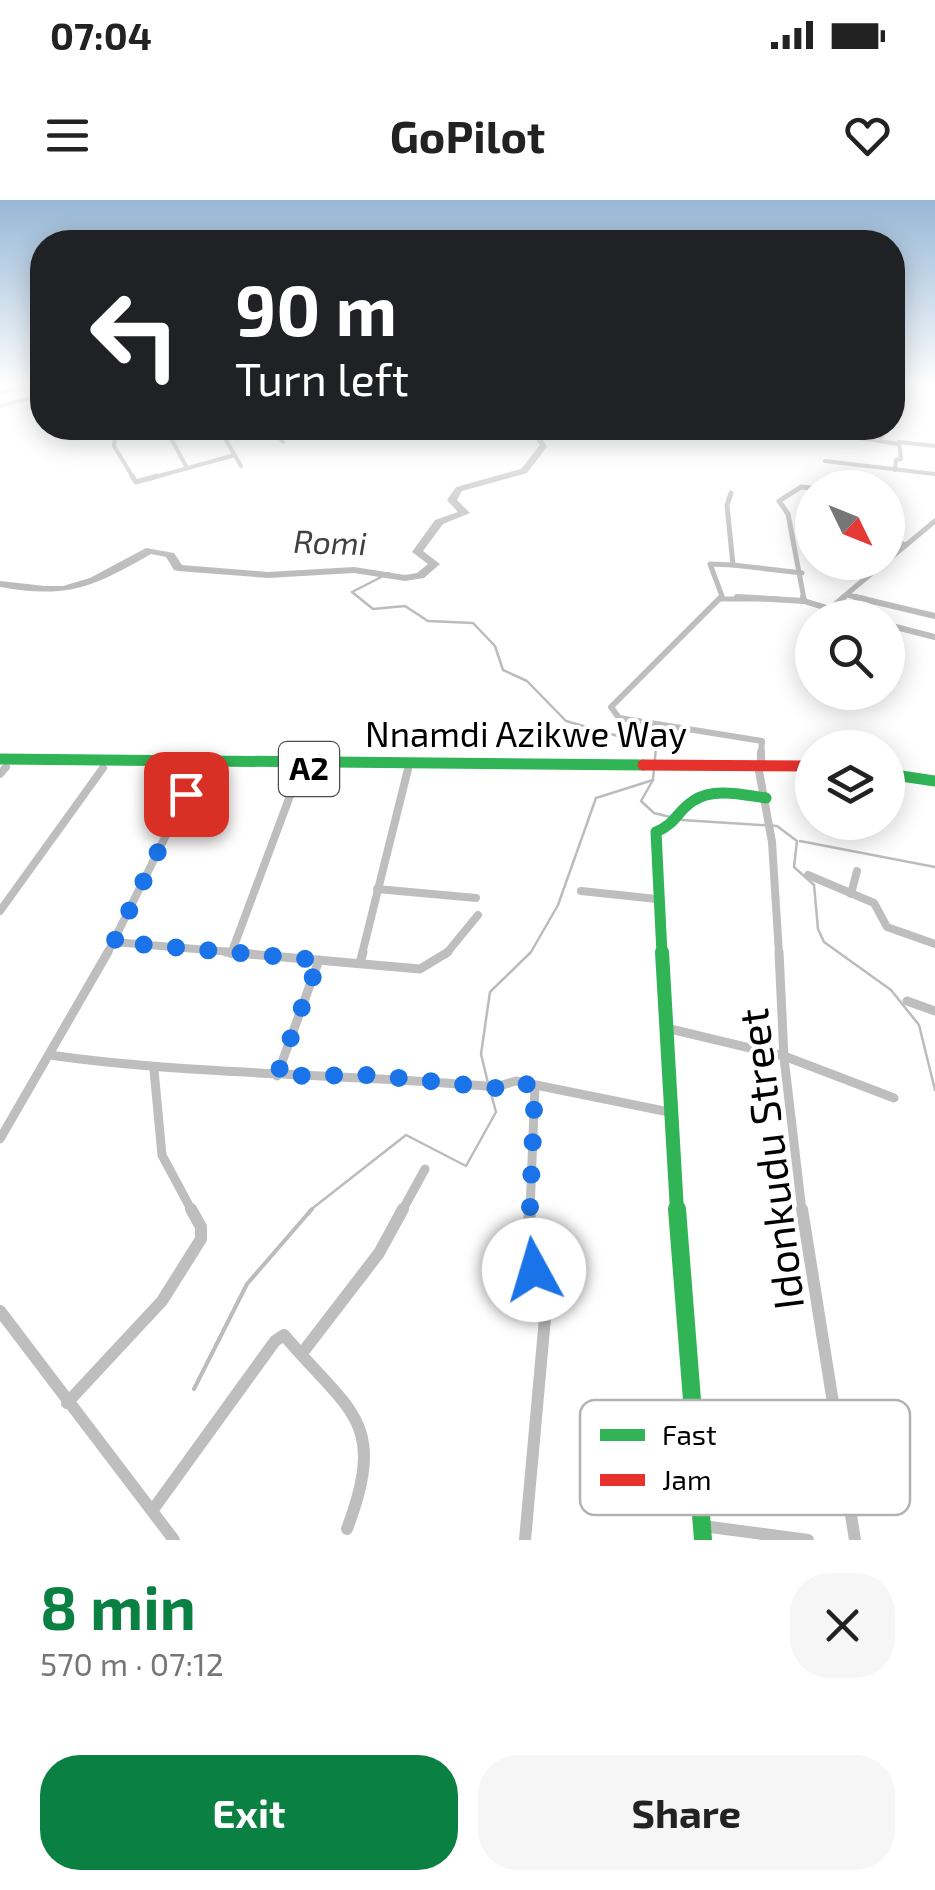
<!DOCTYPE html>
<html lang="en">
<head>
<meta charset="utf-8">
<style>
  body { margin:0; font-family:"Exo 2",sans-serif; background:#f6f6f6; color:#222; height:100vh; display:flex; flex-direction:column; font-size:38px; white-space:nowrap }
  * { box-sizing:border-box; margin:0 }
  p { font-size:32px; color:#767676 }
  .icon { flex:none; width:55px; height:55px; fill:none; stroke:currentColor; stroke-width:2; stroke-linecap:round; stroke-linejoin:round }
  .map { position:relative; height:1340px; overflow:hidden }
  .panel { display:flex; flex-direction:column; background:#fff; flex:1 }
  .panel>* { flex:none }
  .guide { position:absolute; left:30px; top:30px; width:875px; height:210px; border-radius:40px; box-shadow:0 5px 25px #0003; background:#202124; color:#fff; overflow:hidden }
  .needle { width:65px; rotate:133deg }
  .fabs { position:absolute; left:795px; top:270px; display:grid; gap:20px }
  .fabs a { display:grid; place-items:center; width:110px; height:110px; border-radius:50%; background:#fff; box-shadow:0 5px 25px #0003; font-size:50px }
  .pin { position:absolute; display:grid; place-items:center; width:85px; height:85px; color:#fff; margin:-42px; border-radius:20px; box-shadow:0 5px 15px #0006 }
  .me { position:absolute; width:110px; margin:-55px; rotate:354deg; stroke-linejoin:round; filter:drop-shadow(0 0 8px #0008) }
  .turn { display:flex; align-items:center; gap:35px; height:210px; padding:0 40px; font-size:45px }
  .turn .icon { width:130px; height:130px; stroke-width:2.5 }
  .turn b { display:block; font-size:70px; line-height:85px }
  .round { display:grid; place-items:center; flex:none; width:105px; height:105px; border-radius:40px; background:#f6f6f6 }
  .summary { display:flex; align-items:center; justify-content:space-between; height:170px; padding:0 40px }
  h1 { font-size:60px; font-weight:700; line-height:75px; color:#0b8043 }
  .primary-button { display:flex; gap:20px; margin-top:auto; padding:20px 40px }
  .primary-button a { flex:1; height:115px; border-radius:40px; background:#0b8043; color:#fff; font-size:40px; font-weight:700; line-height:115px; text-align:center }
  .primary-button a+a { background:#f6f6f6; color:#222 }
  .status { display:flex; justify-content:space-between; align-items:center; height:70px; padding:0 50px; background:#fff; direction:ltr }
  .status svg { height:28px; fill:currentColor }
  header { display:flex; justify-content:space-between; align-items:center; height:130px; padding:0 40px; background:#fff; font-size:45px; font-weight:700 }
  .map>svg:first-child { display:block }
  .lines { fill:none; stroke-linecap:round; stroke-linejoin:round }
  .stream-far1 { stroke:#bcbcbc; stroke-width:2.5 }
  .stream { stroke:#bcbcbc; stroke-width:4 }
  .river { fill:#bcbcbc; fill-rule:evenodd }
  .street-far5 { stroke:#bebebe; stroke-width:4 }
  .street-far4 { stroke:#bebebe; stroke-width:5 }
  .street-far3 { stroke:#bebebe; stroke-width:6 }
  .street-far2 { stroke:#bebebe; stroke-width:8 }
  .street-far1 { stroke:#bebebe; stroke-width:9 }
  .street { stroke:#bebebe; stroke-width:12 }
  .fast-far2 { stroke:#30b455; stroke-width:11 }
  .fast-far1 { stroke:#30b455; stroke-width:14 }
  .fast { stroke:#30b455; stroke-width:18 }
  .jam { stroke:#e5322d; stroke-width:11 }
  .route { stroke:#1a73e8; stroke-width:18; stroke-dasharray:0 32.4 }
  .labels { text-anchor:middle; stroke-width:8; stroke-linejoin:round; paint-order:stroke }
  .far-water-label { font-size:32px; font-style:italic; fill:#414141; stroke:#fff }
  .shield { fill:#fff; stroke:#4c4c4c; stroke-width:2.5 }
  .shield-label { font-size:32px; font-weight:bold; fill:#000 }
  .street-label { font-size:35px; fill:#000; stroke:#fff }
  .near-street-label { font-size:42px; fill:#000; stroke:#fff }
  .key { fill:#fff; stroke:#b2b2b2; stroke-width:2.5 }
  .key-label { font-size:28px; fill:#000 }
</style>
</head>
<body>
<div class="status"><b>07:04</b><svg viewBox="0 0 49 12"><path d="M0 12V9h3v3zM5 12V6h3v6zM10 12V3h3v9zM15 12V0h3v12zM26 1h20v11H26zM47 4h2v5h-2z"/></svg></div>
<header><svg class="icon" aria-label="menu" viewBox="0 0 24 24"><path d="M4 6h16M4 12h16M4 18h16"/></svg>GoPilot<svg class="icon" aria-label="heart" viewBox="0 0 24 24"><path d="M12 20l-8-8c-3-5 5-10 8-4 3-6 11-1 8 4z"/></svg></header>
<div class="map">
<svg width="935" height="1340" viewBox="0 0 935 1340">
  <rect width="100%" height="100%" fill="#fff"/>
  <g class="lines">
    <!-- stream-far1 -->
    <g class="stream-far1">
      <path d="M389 373 352 392 373 409 405 406 428 421 473 423 495 446 503 470 527 481 566 521 656 547 653 580 641 601 654 613 674 618"/>
      <path d="M682 620 777 626 797 641 794 667 814 685 818 729 824 742 891 790 919 825 935 890"/>
      <path d="M800 641 935 667"/>
      <path d="M488 883 481 854 490 792 531 752 558 705 596 598 653 580"/>
      <path d="M309 1011 406 935 466 966 496 912 490 890"/>
    </g>
    <!-- stream -->
    <path class="stream" d="M194 1189 247 1084 312 1009"/>
    <!-- river -->
    <path class="river" d="M528 228H536L547 247 527 273 462 291 457 300 470 313 443 324 423 351 440 364 424 378 405 381 354 373 268 378 178 371 174 370 166 357 151 354C93 387 69 399 0 387V381L45 386H63L90 378 146 348 174 353 182 365 268 372 354 367 405 375 417 373 428 364 412 352 435 320 458 312 447 300 456 287 521 269 540 245Z"/>
    <!-- street-far5 -->
    <g class="street-far5">
      <path d="M0 192 37 184"/>
      <path d="M0 206 42 195"/>
      <path d="M100 228 115 236 171 228"/>
      <path d="M219 228 241 266"/>
      <path d="M271 228 283 242"/>
      <path d="M166 229 187 268"/>
      <path d="M222 233 271 228"/>
      <path d="M115 236 114 246 134 279"/>
      <path d="M860 238 898 244"/>
      <path d="M879 241 888 228"/>
      <path d="M825 261 935 274"/>
      <path d="M895 270 896 260 901 259 899 242 935 246"/>
      <path d="M148 279 235 255"/>
    </g>
    <!-- street-far4 -->
    <g class="street-far4">
      <path d="M132 276 136 282 157 276"/>
      <path d="M888 338 906 345"/>
      <path d="M888 360 935 321"/>
      <path d="M733 365 802 373"/>
      <path d="M847 395 866 399"/>
      <path d="M722 396 710 364 733 365 727 305 731 293"/>
      <path d="M719 399H778"/>
      <path d="M804 399 788 314 779 301 801 287 812 288"/>
      <path d="M841 399 885 362"/>
    </g>
    <!-- street-far3 -->
    <g class="street-far3">
      <path d="M721 397 611 507 619 518 762 541 761 555"/>
      <path d="M737 397 804 401 830 409 844 397"/>
      <path d="M803 397 804 401"/>
      <path d="M855 397 935 416"/>
      <path d="M830 409 859 418"/>
      <path d="M888 425 935 437"/>
    </g>
    <!-- street-far2 -->
    <g class="street-far2">
      <path d="M761 563V552"/>
      <path d="M759 571 772 642 779 754"/>
      <path d="M0 574 6 567"/>
      <path d="M808 675 874 703 887 727 935 744"/>
      <path d="M377 689 476 698"/>
      <path d="M581 691 657 699"/>
      <path d="M851 694 857 671"/>
      <path d="M0 711 103 568"/>
      <path d="M114 742 254 754"/>
      <path d="M107 754 199 569"/>
      <path d="M231 754 300 569"/>
      <path d="M362 754 408 569"/>
      <path d="M446 754 478 715"/>
    </g>
    <!-- street-far1 -->
    <g class="street-far1">
      <path d="M226 752 420 769 448 752"/>
      <path d="M779 752 784 858 802 1011"/>
      <path d="M360 763 363 752"/>
      <path d="M907 801 935 811"/>
      <path d="M666 828 784 856 894 898"/>
      <path d="M50 855C198 876 347 873 496 887L516 881 669 912"/>
      <path d="M154 870 162 955 192 1011"/>
      <path d="M277 876 319 760"/>
      <path d="M0 939 108 752"/>
      <path d="M402 1011 425 969"/>
      <path d="M530 1011 535 886"/>
    </g>
    <!-- street -->
    <g class="street">
      <path d="M802 1009 855 1340"/>
      <path d="M0 1111 174 1340"/>
      <path d="M303 1152 379 1053 403 1009"/>
      <path d="M67 1203 162 1101 201 1039V1027L191 1009"/>
      <path d="M152 1311 275 1141 284 1135C350 1213 388 1220 347 1329"/>
      <path d="M703 1326 808 1340"/>
      <path d="M525 1340 545 1118 529 1032 530 1009"/>
    </g>
    <!-- fast-far2 -->
    <g class="fast-far2">
      <path d="M0 559 643 565"/>
      <path d="M888 574 935 581"/>
      <path d="M662 754 656 632C677 623 676 612 693 601 713 587 744 595 766 598"/>
    </g>
    <!-- fast-far1 -->
    <path class="fast-far1" d="M662 752 677 1011"/>
    <!-- fast -->
    <path class="fast" d="M677 1009 703 1340"/>
    <!-- jam -->
    <path class="jam" d="M643 565 812 566"/>
  </g>
  <!-- sky -->
  <linearGradient id="sky" x2="0" y2="1"><stop stop-color="#96b7d6"/><stop offset="0.5" stop-color="#fff"/><stop offset="1" stop-color="#fff" stop-opacity="0"/></linearGradient>
  <rect width="935" height="371" fill="url(#sky)"/>
  <g class="lines">
    <!-- route -->
    <path class="route" d="M186 594 114 742 319 760 277 876 371 875 496 888 516 882 535 886 529 1032 534 1070"/>
  </g>
  <g class="labels">
    <!-- far-water labels -->
    <g class="far-water-label">
      <text transform="translate(330 343) rotate(2)" y="11">Romi</text>
    </g>
    <!-- shield labels -->
    <rect class="shield" x="279" y="542" width="60" height="54" rx="8"/>
    <g class="shield-label">
      <text x="309" y="580">A2</text>
    </g>
    <!-- street labels -->
    <g class="street-label">
      <text x="526" y="547">Nnamdi Azikwe Way</text>
    </g>
    <!-- near-street labels -->
    <g class="near-street-label">
      <text transform="translate(771 959) rotate(-97)" y="15">Idonkudu Street</text>
    </g>
  </g>
  <!-- legend -->
  <rect x="580" y="1200" width="330" height="115" rx="15" class="key"/>
  <rect x="600" y="1229" width="45" height="12" fill="#30b455"/>
  <rect x="600" y="1274" width="45" height="12" fill="#e5322d"/>
  <g class="key-label">
    <text x="662" y="1245">Fast</text>
    <text x="662" y="1290">Jam</text>
  </g>
</svg>
<div class="fabs">
<a><svg class="needle" viewBox="-14 -14 28 28"><path d="M0-13l5 13h-10z" fill="#e53935"/><path d="M0 13l5-13h-10z" fill="#767676"/></svg></a>
<a><svg class="icon" aria-label="search" viewBox="0 0 24 24"><circle cx="10" cy="10" r="6"/><path d="M15 15l6 6"/></svg></a>
<a><svg class="icon" aria-label="layers" viewBox="0 0 24 24"><path d="M12 4l9 5-9 5-9-5zM3 14l9 5 9-5"/></svg></a>
</div>
<div class="pin" style="left:186px;top:594px;background:#d93025"><svg class="icon" aria-label="arrive" viewBox="0 0 24 24"><path d="M6 21V4h12l-3 4 3 4H6"/></svg></div>
<svg class="me" style="left:534px;top:1070px" viewBox="-20 -20 40 40"><circle r="19" fill="#fff"/><path d="M0-13L10 11 0 6-10 11z" fill="#1a73e8"/></svg>
<div class="guide">
<div class="turn"><svg class="icon" aria-label="left" viewBox="0 0 24 24"><path d="M17 20v-9H6M10 6l-5 5 5 5"/></svg><div><b>90 m</b>Turn left</div></div>
</div>
</div>
<section class="panel">
<div class="summary"><div><h1>8 min</h1><p>570 m · 07:12</p></div><a class="round"><svg class="icon" aria-label="close" viewBox="0 0 24 24"><path d="M6 6l12 12M18 6L6 18"/></svg></a></div>
<div class="primary-button"><a>Exit</a><a>Share</a></div>
</section>
</body>
</html>
